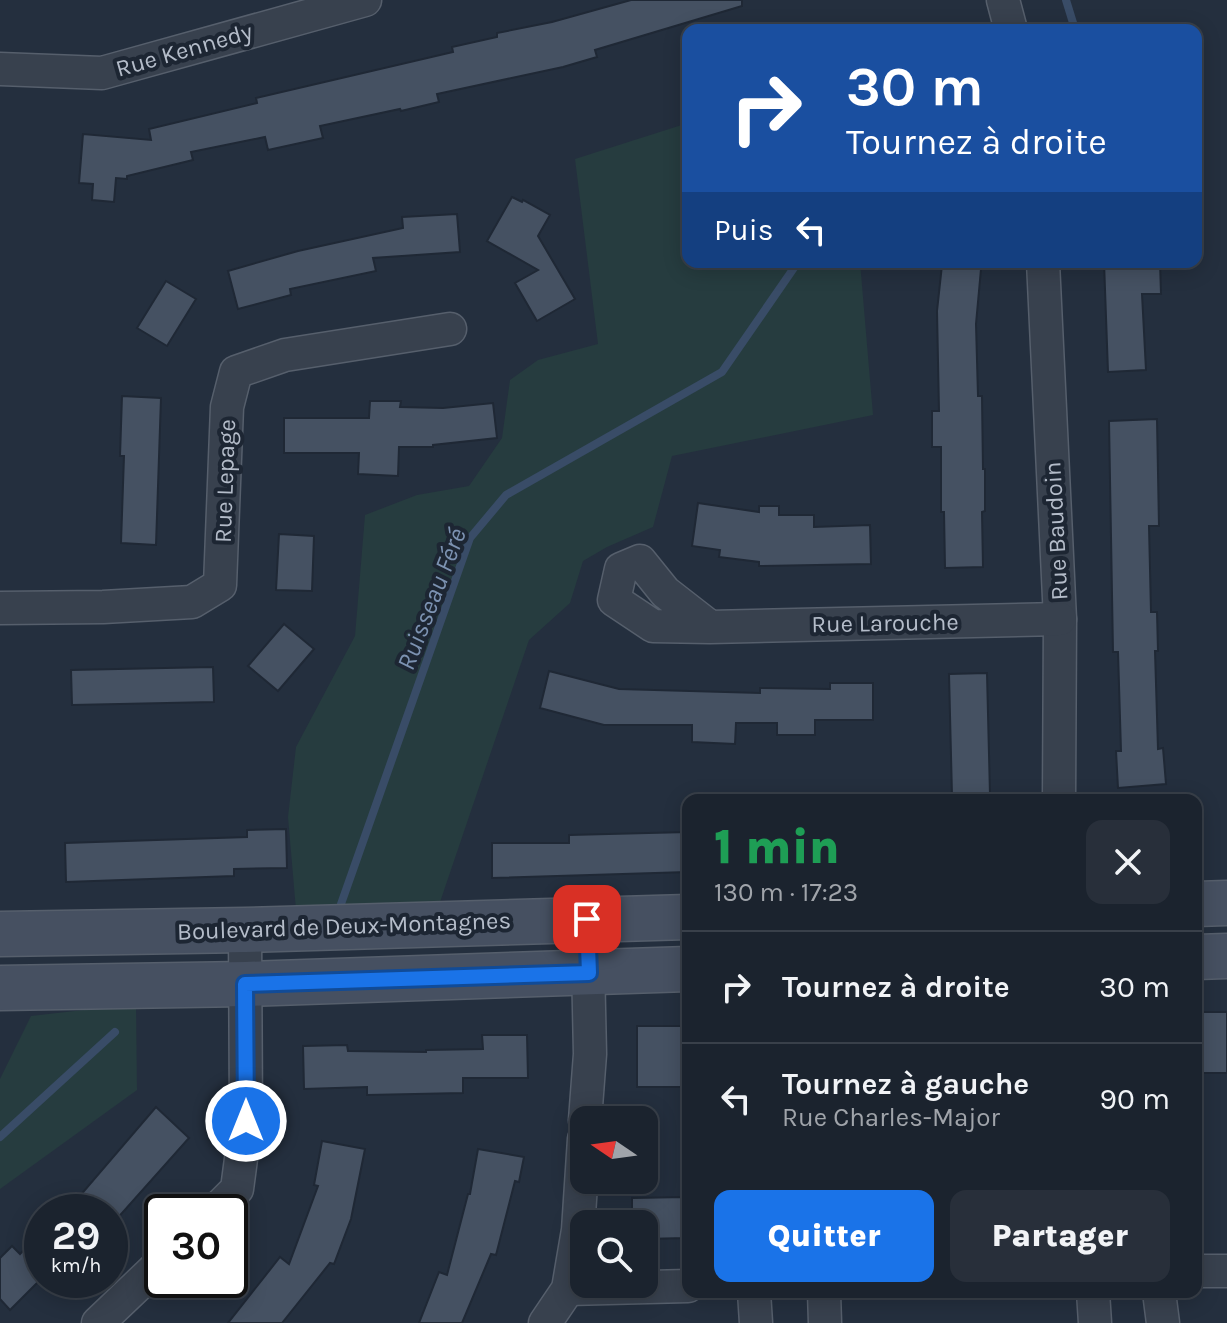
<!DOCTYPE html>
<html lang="fr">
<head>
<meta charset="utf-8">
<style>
  body { margin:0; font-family:Karla,sans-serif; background:#282f3a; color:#f1f3f6; height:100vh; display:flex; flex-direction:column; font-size:30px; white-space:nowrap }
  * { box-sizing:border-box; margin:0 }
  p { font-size:26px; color:#a0a4aa }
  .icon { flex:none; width:44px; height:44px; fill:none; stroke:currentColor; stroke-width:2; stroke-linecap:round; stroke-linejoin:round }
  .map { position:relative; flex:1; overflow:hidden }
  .panel { position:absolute; left:682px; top:794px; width:520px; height:504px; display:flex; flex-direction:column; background:#1b232e; border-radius:16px; box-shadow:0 4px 20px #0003,0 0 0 2px #39404a }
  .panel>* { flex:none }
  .guide { position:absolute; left:682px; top:24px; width:520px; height:244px; border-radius:16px; box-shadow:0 4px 20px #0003,0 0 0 2px #39404a; background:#1a4fa0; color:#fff; overflow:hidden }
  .needle { width:52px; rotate:283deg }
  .buttons { position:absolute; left:570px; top:1106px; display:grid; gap:16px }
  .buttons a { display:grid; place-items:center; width:88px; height:88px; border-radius:16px; background:#1b232e; box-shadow:0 4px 20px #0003,0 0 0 2px #39404a; font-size:40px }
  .speed { position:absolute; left:24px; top:1194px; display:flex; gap:16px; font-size:40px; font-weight:700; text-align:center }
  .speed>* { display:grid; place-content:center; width:104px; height:104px; border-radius:50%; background:#1b232e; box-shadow:0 4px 20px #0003,0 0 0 2px #39404a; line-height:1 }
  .speed small { font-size:20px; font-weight:400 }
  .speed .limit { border:4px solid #111; border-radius:12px; background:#fff; color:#111 }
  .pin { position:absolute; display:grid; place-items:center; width:68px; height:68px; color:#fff; margin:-34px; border-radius:16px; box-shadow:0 4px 12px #0006 }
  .me { position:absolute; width:88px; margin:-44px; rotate:0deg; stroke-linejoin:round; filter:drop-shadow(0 0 6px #0008) }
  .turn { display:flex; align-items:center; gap:28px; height:168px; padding:0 32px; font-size:36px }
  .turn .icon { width:104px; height:104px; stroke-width:2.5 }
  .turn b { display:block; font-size:56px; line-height:68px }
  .then { display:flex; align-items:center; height:76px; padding:0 32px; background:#0003; gap:16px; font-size:30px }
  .round { display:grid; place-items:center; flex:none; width:84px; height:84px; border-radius:16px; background:#282f3a }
  .head { display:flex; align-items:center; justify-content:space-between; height:136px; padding:0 32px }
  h1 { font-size:48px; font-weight:800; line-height:60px; color:#1e9e55 }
  .button { display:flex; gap:16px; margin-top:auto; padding:16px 32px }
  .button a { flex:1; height:92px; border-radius:16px; background:#1a73e8; color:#fff; font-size:32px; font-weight:800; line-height:92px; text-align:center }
  .button a+a { background:#282f3a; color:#f1f3f6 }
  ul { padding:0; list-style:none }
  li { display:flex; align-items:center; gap:24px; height:112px; padding:0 32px; border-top:2px solid #39404a }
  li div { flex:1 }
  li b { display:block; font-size:30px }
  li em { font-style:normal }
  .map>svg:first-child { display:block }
  .green { fill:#263c3f }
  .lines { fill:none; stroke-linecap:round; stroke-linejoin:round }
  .stream { stroke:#394c67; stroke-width:8 }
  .building { fill:#455162; stroke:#1f2835; stroke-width:2 }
  .street-casing { stroke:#565f6c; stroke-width:35 }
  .secondary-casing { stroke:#565f6c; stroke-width:47 }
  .street { stroke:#38414e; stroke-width:32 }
  .secondary { stroke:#465061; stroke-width:44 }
  .route-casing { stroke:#114b97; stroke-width:20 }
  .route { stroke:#1a73e8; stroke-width:14 }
  .labels { text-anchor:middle; stroke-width:8; stroke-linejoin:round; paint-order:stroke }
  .street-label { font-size:24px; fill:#b4bcc9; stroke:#1d2633 }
  .water-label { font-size:26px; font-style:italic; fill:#7c92b1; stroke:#1d2633 }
</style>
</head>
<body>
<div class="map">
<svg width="1227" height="1323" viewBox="0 0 1227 1323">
  <rect width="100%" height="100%" fill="#242f3e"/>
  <!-- green -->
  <g class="green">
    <path d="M688 123V262H860L873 415 672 456 653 527 607 547 583 561 570 603 529 640 437 911 296 910 288 817 296 747 355 636 365 515 417 495 469 486 502 438 510 380 538 360 598 344 575 159Z"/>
    <path d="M136 1004 137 1090 0 1189V1079L31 1016Z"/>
  </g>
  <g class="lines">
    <!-- stream -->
    <g class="stream">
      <path d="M1066 0 1074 26 1073 30"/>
      <path d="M341 904 470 538 506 495 722 372 798 262"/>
      <path d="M0 1137 115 1032"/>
    </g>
  </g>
  <!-- building -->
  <g class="building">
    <path d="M631 0H742V6L595 50 597 57 563 67 437 94 439 102 401 111 400 109 320 126 323 138 268 150 265 137 191 152 193 160 127 176V179L116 178 114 202 92 200 93 184 79 183 83 134 151 140 149 129 257 103 256 98 453 52 452 47 497 37V33L552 22Z"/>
    <path d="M512 197 522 202 523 200 550 215 538 236 575 299 537 321 515 283 538 270 487 241Z"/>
    <path d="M457 214 460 252 373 258 376 271 290 289 291 295 238 309 228 271 298 251 403 228 402 217Z"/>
    <path d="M1104 262H1160L1161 294H1142L1146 370 1108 372Z"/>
    <path d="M942 265 981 269 976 324 978 396H982L983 469H985V511L982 512 983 567 945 568 944 512H941V447H932V411H939L937 311Z"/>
    <path d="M166 281 196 299 167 346 137 328Z"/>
    <path d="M122 396 161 398 156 545 121 543 124 456H120Z"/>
    <path d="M370 401H401L400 407 443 408 493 403 497 438 433 445V447H399L398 476 358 474 359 453H284V418H369Z"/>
    <path d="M1157 419 1159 526H1149L1151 612H1157L1158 651H1155L1158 749 1163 748 1166 784 1118 788 1116 751H1121L1118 652H1113L1109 421Z"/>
    <path d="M698 503 759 512V506H779V515H814V527L870 525 871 564 759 566V562L719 557 720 550 692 546Z"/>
    <path d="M279 534 314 536 312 591 276 590Z"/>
    <path d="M284 624 314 649 278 691 248 666Z"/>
    <path d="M213 667 214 702 72 705 71 670Z"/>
    <path d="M549 671 619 689 760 693V688L830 689V683H873V720H815V735H777V723H736L735 744 692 742V725H604L540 708Z"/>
    <path d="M987 673 990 795 952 796 949 674Z"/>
    <path d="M286 829 287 868 234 869V876L66 882 65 843 247 837V830Z"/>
    <path d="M688 832V872L492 878V843H569V835Z"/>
    <rect x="1196" y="1012" width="31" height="61"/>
    <rect x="637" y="1026" width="44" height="61"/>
    <path d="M482 1035H527L528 1078H463V1093L367 1095V1087L304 1089 303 1046 347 1045 348 1051 426 1052V1050L483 1049Z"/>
    <path d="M156 1107 189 1138 115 1221 110 1216V1212H66Z"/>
    <path d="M322 1141 365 1149 351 1219 334 1264 330 1263 282 1323H228L280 1257 289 1264 318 1186 314 1185Z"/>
    <path d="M478 1149 524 1157 519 1182 515 1181 496 1255 491 1254 462 1323H419L439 1272 447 1275 468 1194H470Z"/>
    <path d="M685 1197 686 1238 644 1239V1224H632V1198Z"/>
    <path d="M42 1231V1278L10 1310 0 1299V1258L12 1246 20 1254Z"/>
  </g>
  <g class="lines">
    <!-- street casing -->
    <g class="street-casing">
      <g id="street">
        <path d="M1003 0 1011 30"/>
        <path d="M0 69 102 73 365 0"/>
        <path d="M1043 262 1060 619 1059 800"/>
        <path d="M0 608 103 607 192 602 220 585 227 407 236 372 285 355 450 329"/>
        <path d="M710 627 653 626 614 600 621 569 640 561 665 592 710 627 1060 619"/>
        <path d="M585 1120 590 1054 587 919"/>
        <path d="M214 1212 237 1189 246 1121 245 930"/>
        <path d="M1196 1271H1227"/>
        <path d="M568 1289 688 1286"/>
        <path d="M754 1292 756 1323"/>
        <path d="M824 1292 825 1323"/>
        <path d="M1093 1292 1095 1323"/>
        <path d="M1159 1292 1163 1323"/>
        <path d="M98 1323 162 1262"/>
        <path d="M545 1323 568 1289 578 1230 584 1139"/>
      </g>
    </g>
    <!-- secondary casing -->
    <g class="secondary-casing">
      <g id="secondary">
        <path d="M1196 904 1227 903"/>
        <path d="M0 934 245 930 688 917"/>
        <path d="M1196 957 1227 956"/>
        <path d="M0 988 245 984 688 969"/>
      </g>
    </g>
    <!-- street -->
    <use href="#street" class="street"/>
    <!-- secondary -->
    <use href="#secondary" class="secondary"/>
  </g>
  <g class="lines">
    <!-- route casing -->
    <g class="route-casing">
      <path id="route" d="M246 1121 245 984 589 973 587 919"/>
    </g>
    <!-- route -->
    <use href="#route" class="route"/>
  </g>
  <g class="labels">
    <!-- street labels -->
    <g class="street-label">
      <text transform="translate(184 50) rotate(-16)" y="8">Rue Kennedy</text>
      <text transform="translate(225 481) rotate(-88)" y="8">Rue Lepage</text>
      <text transform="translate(1056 531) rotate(-93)" y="8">Rue Baudoin</text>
      <text transform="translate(885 623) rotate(-1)" y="8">Rue Larouche</text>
      <text transform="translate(344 926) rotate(-2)" y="8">Boulevard de Deux-Montagnes</text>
    </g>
    <!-- water labels -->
    <g class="water-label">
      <text transform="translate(431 599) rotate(-69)" y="9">Ruisseau Féré</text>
    </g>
  </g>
</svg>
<div class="buttons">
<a><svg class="needle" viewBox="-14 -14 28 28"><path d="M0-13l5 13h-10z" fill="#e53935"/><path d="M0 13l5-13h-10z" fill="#a0a4aa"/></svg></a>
<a><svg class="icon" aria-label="search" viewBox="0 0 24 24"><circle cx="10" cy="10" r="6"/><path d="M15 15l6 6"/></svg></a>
</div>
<div class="speed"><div>29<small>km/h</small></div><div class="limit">30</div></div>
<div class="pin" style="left:587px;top:919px;background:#d93025"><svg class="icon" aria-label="arrive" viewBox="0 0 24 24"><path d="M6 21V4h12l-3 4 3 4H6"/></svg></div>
<svg class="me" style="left:246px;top:1121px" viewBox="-20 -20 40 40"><circle r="17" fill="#1a73e8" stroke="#fff" stroke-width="3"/><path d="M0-11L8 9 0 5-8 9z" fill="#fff"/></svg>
<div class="guide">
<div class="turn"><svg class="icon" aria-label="right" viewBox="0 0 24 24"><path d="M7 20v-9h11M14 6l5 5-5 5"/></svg><div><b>30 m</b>Tournez à droite</div></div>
<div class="then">Puis<svg class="icon" aria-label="left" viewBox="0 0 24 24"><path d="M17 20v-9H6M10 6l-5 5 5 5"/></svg></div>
</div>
<section class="panel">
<div class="head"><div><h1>1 min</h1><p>130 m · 17:23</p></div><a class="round"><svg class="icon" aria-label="close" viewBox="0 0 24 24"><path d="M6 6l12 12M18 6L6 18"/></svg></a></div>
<ul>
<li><svg class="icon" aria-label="right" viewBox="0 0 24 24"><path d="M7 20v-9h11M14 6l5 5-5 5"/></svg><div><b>Tournez à droite</b></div><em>30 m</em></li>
<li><svg class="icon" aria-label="left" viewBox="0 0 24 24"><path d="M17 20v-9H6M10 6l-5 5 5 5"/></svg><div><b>Tournez à gauche</b><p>Rue Charles-Major</p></div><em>90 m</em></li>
</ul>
<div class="button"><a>Quitter</a><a>Partager</a></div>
</section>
</div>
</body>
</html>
